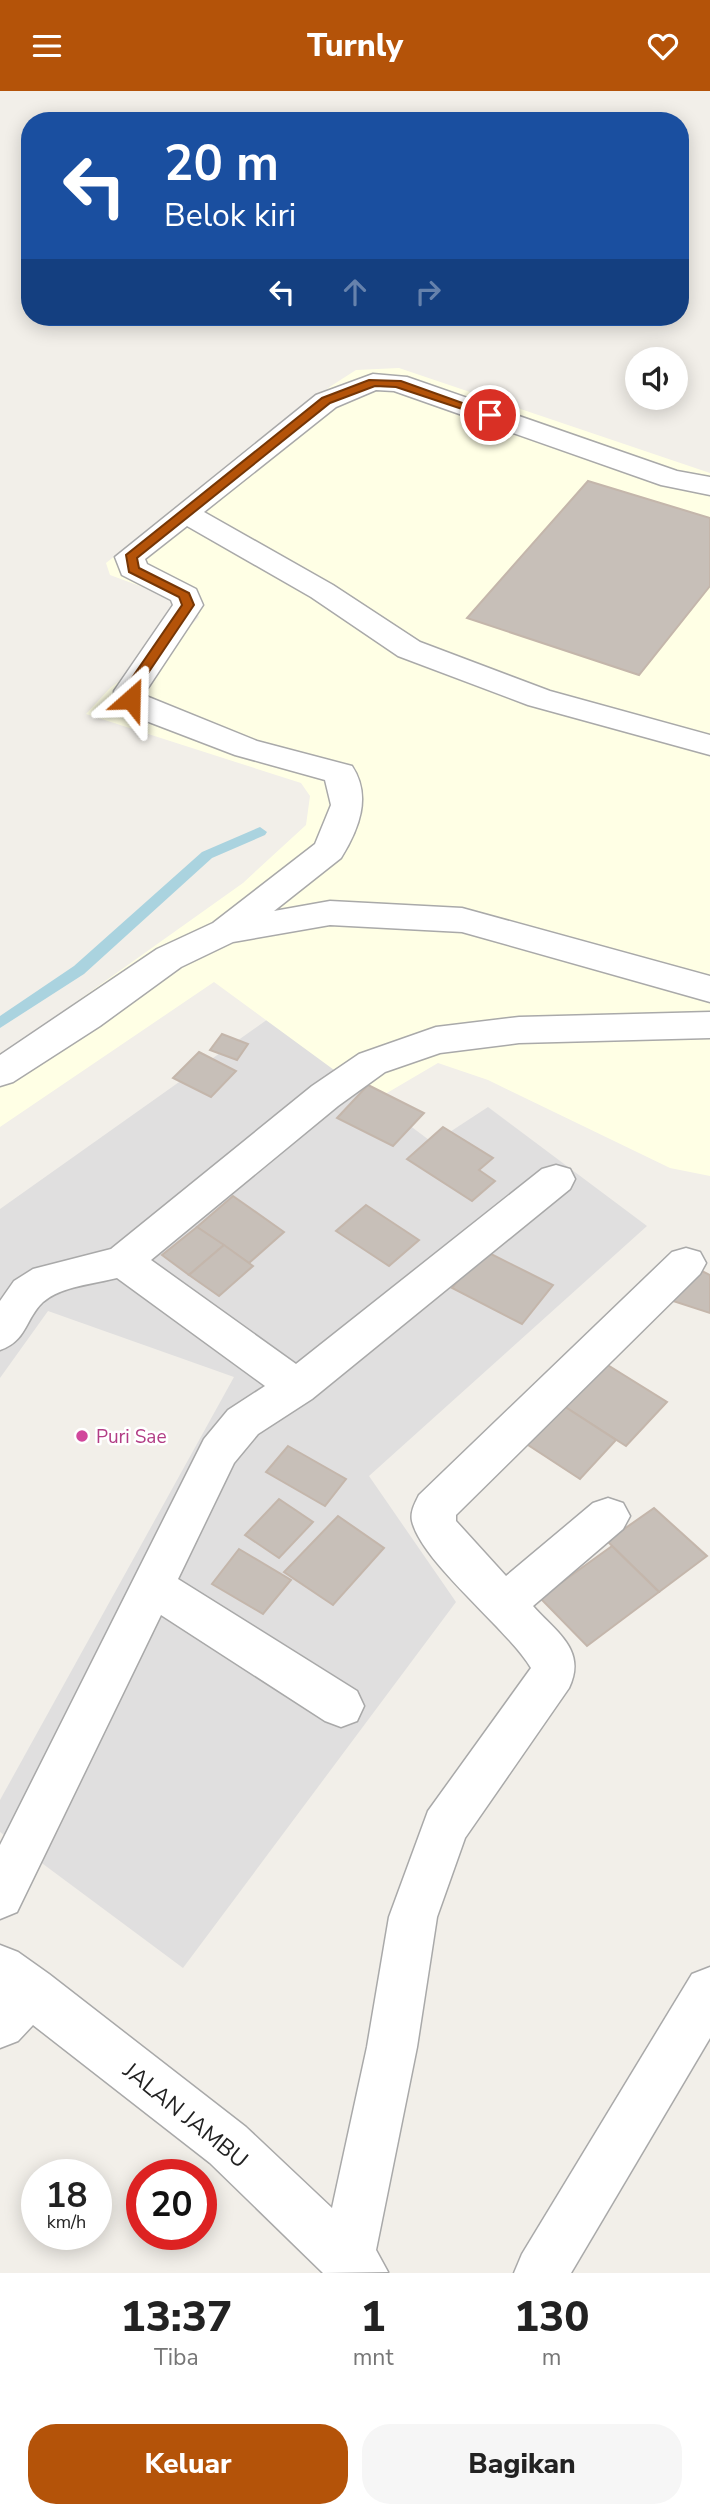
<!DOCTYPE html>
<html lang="id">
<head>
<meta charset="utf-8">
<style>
  body { margin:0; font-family:"Nunito Sans",sans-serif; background:#f6f6f6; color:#222; height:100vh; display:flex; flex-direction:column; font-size:26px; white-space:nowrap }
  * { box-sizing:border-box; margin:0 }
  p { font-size:23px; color:#767676 }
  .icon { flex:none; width:38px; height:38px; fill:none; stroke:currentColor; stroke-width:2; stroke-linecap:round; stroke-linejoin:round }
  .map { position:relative; height:2182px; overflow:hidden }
  .details { display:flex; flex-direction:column; background:#fff; flex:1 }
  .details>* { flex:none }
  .guide { position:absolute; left:21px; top:21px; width:668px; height:214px; border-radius:28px; box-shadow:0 4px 18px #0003; background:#1a4fa0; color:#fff; overflow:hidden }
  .controls { position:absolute; left:625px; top:256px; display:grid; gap:14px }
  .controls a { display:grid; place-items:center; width:63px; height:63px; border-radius:50%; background:#fff; box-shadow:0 4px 18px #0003; font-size:35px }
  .speed { position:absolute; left:21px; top:2068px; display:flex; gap:14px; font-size:35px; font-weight:700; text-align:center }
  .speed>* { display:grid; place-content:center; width:91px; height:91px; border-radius:50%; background:#fff; box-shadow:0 4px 18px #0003; line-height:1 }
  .speed small { font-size:18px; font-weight:400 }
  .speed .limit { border:10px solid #d22; background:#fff; color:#111 }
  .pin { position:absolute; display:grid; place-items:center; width:60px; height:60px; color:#fff; margin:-30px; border:4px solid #fff; border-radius:50%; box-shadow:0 2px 7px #0007 }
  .me { position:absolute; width:77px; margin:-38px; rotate:25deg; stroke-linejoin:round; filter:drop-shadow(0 0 5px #0008) }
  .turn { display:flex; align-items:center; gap:24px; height:147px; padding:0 28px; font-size:32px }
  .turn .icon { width:91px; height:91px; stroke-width:2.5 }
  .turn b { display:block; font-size:49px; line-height:60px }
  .lanes { display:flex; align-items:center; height:66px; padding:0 28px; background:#0003; justify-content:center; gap:35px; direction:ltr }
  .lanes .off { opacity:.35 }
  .eta { display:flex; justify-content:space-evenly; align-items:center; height:119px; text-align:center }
  .eta b { font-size:42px; font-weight:800; line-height:49px }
  .button { display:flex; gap:14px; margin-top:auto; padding:14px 28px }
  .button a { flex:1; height:80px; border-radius:28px; background:#b45309; color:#fff; font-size:28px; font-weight:800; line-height:80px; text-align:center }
  .button a+a { background:#f6f6f6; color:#222 }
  header { display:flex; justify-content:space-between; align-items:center; height:91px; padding:0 28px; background:#b45309; color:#fff; font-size:32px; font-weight:800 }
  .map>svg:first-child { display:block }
  .residential { fill:#e0dfdf }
  .education { fill:#ffffe5 }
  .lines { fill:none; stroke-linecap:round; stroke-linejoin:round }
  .stream { fill:#aad3df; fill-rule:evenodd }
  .building { fill:#c7bfb8; stroke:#c4b6ab; stroke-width:2 }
  .minor-casing { stroke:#a9a9a9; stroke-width:3 }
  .minor { fill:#fff; fill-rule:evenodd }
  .route { fill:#b45309; stroke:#753606; stroke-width:2 }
  .hotel-dot { fill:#d1479c; stroke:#fff; stroke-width:2.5 }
  .labels { text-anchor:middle; stroke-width:5; stroke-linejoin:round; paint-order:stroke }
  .hotel-label { font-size:19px; fill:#b23c85; stroke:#fff; text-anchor:start }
  .near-street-label { font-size:23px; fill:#222; stroke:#fff }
</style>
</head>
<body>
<header><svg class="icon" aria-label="menu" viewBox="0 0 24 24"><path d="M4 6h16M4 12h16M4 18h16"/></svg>Turnly<svg class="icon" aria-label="heart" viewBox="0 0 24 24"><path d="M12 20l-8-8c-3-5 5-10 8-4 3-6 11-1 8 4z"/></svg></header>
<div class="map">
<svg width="710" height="2182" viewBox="0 0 710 2182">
  <rect width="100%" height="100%" fill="#f2efe9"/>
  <!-- residential -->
  <path class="residential" d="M268 928 433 1052 488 1016 647 1135 369 1385 456 1511 183 1877 0 1741V1709L234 1286 48 1220 0 1287V1118Z"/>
  <!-- education -->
  <path class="education" d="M399 277 710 382V1085L670 1077 488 989 438 972 375 1009 214 891 0 1036V965L243 792 306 734 310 705 301 692 86 623 110 597 184 541 199 526 194 515 110 484 106 472 331 295 356 279Z"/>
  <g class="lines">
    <!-- stream -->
    <path class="stream" d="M260 736 267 741 265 744 212 767 84 883 0 937V925L74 875 202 761Z"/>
  </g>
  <!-- building -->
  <g class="building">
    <path d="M588 390 710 427V495L639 584 467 527Z"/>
    <path d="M222 943 248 953 237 969 210 959Z"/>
    <path d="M199 961 236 980 211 1006 173 987Z"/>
    <path d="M368 994 424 1022 393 1055 337 1027Z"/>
    <path d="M443 1036 493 1067 479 1079 495 1090 472 1110 407 1068Z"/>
    <path d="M233 1105 284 1141 249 1172 197 1136Z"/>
    <path d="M366 1114 419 1149 389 1175 336 1140Z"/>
    <path d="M197 1136 224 1154 189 1184 162 1164Z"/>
    <path d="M224 1154 253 1175 219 1205 189 1184Z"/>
    <path d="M483 1159 553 1194 522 1233 452 1197Z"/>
    <path d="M694 1176 710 1184V1222L667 1208Z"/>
    <path d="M598 1268 667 1311 626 1355 556 1310Z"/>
    <path d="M556 1310 616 1349 580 1388 522 1350Z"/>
    <path d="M288 1355 346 1388 325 1415 266 1381Z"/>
    <path d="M279 1408 313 1431 279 1467 245 1444Z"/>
    <path d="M654 1417 707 1465 659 1501 607 1450Z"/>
    <path d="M338 1425 384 1457 333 1514 284 1481Z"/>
    <path d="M612 1455 659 1501 587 1555 540 1507Z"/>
    <path d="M239 1458 291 1489 263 1523 212 1493Z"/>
  </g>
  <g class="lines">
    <!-- minor casing -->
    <g class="minor-casing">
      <g id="minor">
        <path d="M373 283 407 286 677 380 710 386V404L661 394 394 300 376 299 336 316 204 421 333 494 420 551 550 600 710 644V664L528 614 398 565 311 506 187 435 145 468 147 473 196 498 203 514 146 600V605L257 650 352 675C372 705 359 738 341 767L274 820 330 810 462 817 710 885V911L462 841 330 834 233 851 181 876 100 935 13 991 0 995V964L157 858 213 832 315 753 331 714 325 689 235 664 128 623 115 608 114 600 173 514 171 509 122 484 115 466 316 304Z"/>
        <path d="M710 921V947L519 952 440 962 385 981 338 1015 151 1169 296 1273 542 1078 556 1074 570 1078 575 1088 570 1098 312 1308 258 1343 234 1372 178 1488 357 1600 364 1615 357 1630 341 1636 325 1630 161 1524 17 1821 0 1828V1754L204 1348 228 1319 265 1295 117 1187C94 1193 62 1195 43 1211 25 1228 27 1250 0 1259V1210L14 1190 33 1178 111 1158 312 995 359 963 436 936 519 926Z"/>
        <path d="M686 1157 700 1161 706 1172 700 1183 456 1424V1430L506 1485 593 1412 608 1407 623 1412 630 1425 623 1438 533 1515C557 1542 587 1559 569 1597L465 1747 437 1826 417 1956 376 2159 388 2181 323 2182 210 2072 33 1934 18 1950 0 1957V1854L18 1861 49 1883 246 2036 332 2117 367 1956 389 1826 428 1720 531 1577C507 1537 422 1472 412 1430 410 1421 415 1412 419 1404L672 1161Z"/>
        <path d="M710 1876V1947L571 2182H514L522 2163 692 1883Z"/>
      </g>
    </g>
    <!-- minor -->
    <use href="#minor" class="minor"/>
  </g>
  <!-- route -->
  <path class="route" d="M369 289 401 290 496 324 486 326 396 296 375 295 330 312 137 467 139 477 189 502 194 514 136 600V611H126L123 600 182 514 179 506 129 481 126 464 322 307Z"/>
  <!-- markers -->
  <circle class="hotel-dot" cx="82" cy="1345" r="7"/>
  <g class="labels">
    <!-- hotel labels -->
    <g class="hotel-label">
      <text x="96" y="1352">Puri Sae</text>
    </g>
    <!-- near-street labels -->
    <g class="near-street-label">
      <text transform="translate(186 2024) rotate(39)" y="8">JALAN JAMBU</text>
    </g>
  </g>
</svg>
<div class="controls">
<a><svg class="icon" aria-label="sound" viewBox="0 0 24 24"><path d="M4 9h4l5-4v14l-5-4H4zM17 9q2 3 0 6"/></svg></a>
</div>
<div class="speed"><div>18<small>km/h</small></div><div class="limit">20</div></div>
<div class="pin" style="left:490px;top:324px;background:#d93025"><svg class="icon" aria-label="arrive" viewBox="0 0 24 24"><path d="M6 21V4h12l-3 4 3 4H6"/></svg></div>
<svg class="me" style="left:131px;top:608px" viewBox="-20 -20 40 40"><path d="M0-17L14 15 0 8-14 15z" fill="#b45309" stroke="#fff" stroke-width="4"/></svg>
<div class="guide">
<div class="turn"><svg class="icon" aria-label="left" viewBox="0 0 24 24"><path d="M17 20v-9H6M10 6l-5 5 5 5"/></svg><div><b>20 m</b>Belok kiri</div></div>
<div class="lanes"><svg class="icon" aria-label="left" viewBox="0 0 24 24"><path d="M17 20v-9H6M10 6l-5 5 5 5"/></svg><svg class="icon off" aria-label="ahead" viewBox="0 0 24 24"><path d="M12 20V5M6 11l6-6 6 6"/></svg><svg class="icon off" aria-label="right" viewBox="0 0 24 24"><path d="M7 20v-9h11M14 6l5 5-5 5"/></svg></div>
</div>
</div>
<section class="details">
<div class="eta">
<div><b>13:37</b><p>Tiba</p></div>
<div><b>1</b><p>mnt</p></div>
<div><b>130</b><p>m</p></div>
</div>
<div class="button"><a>Keluar</a><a>Bagikan</a></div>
</section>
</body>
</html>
